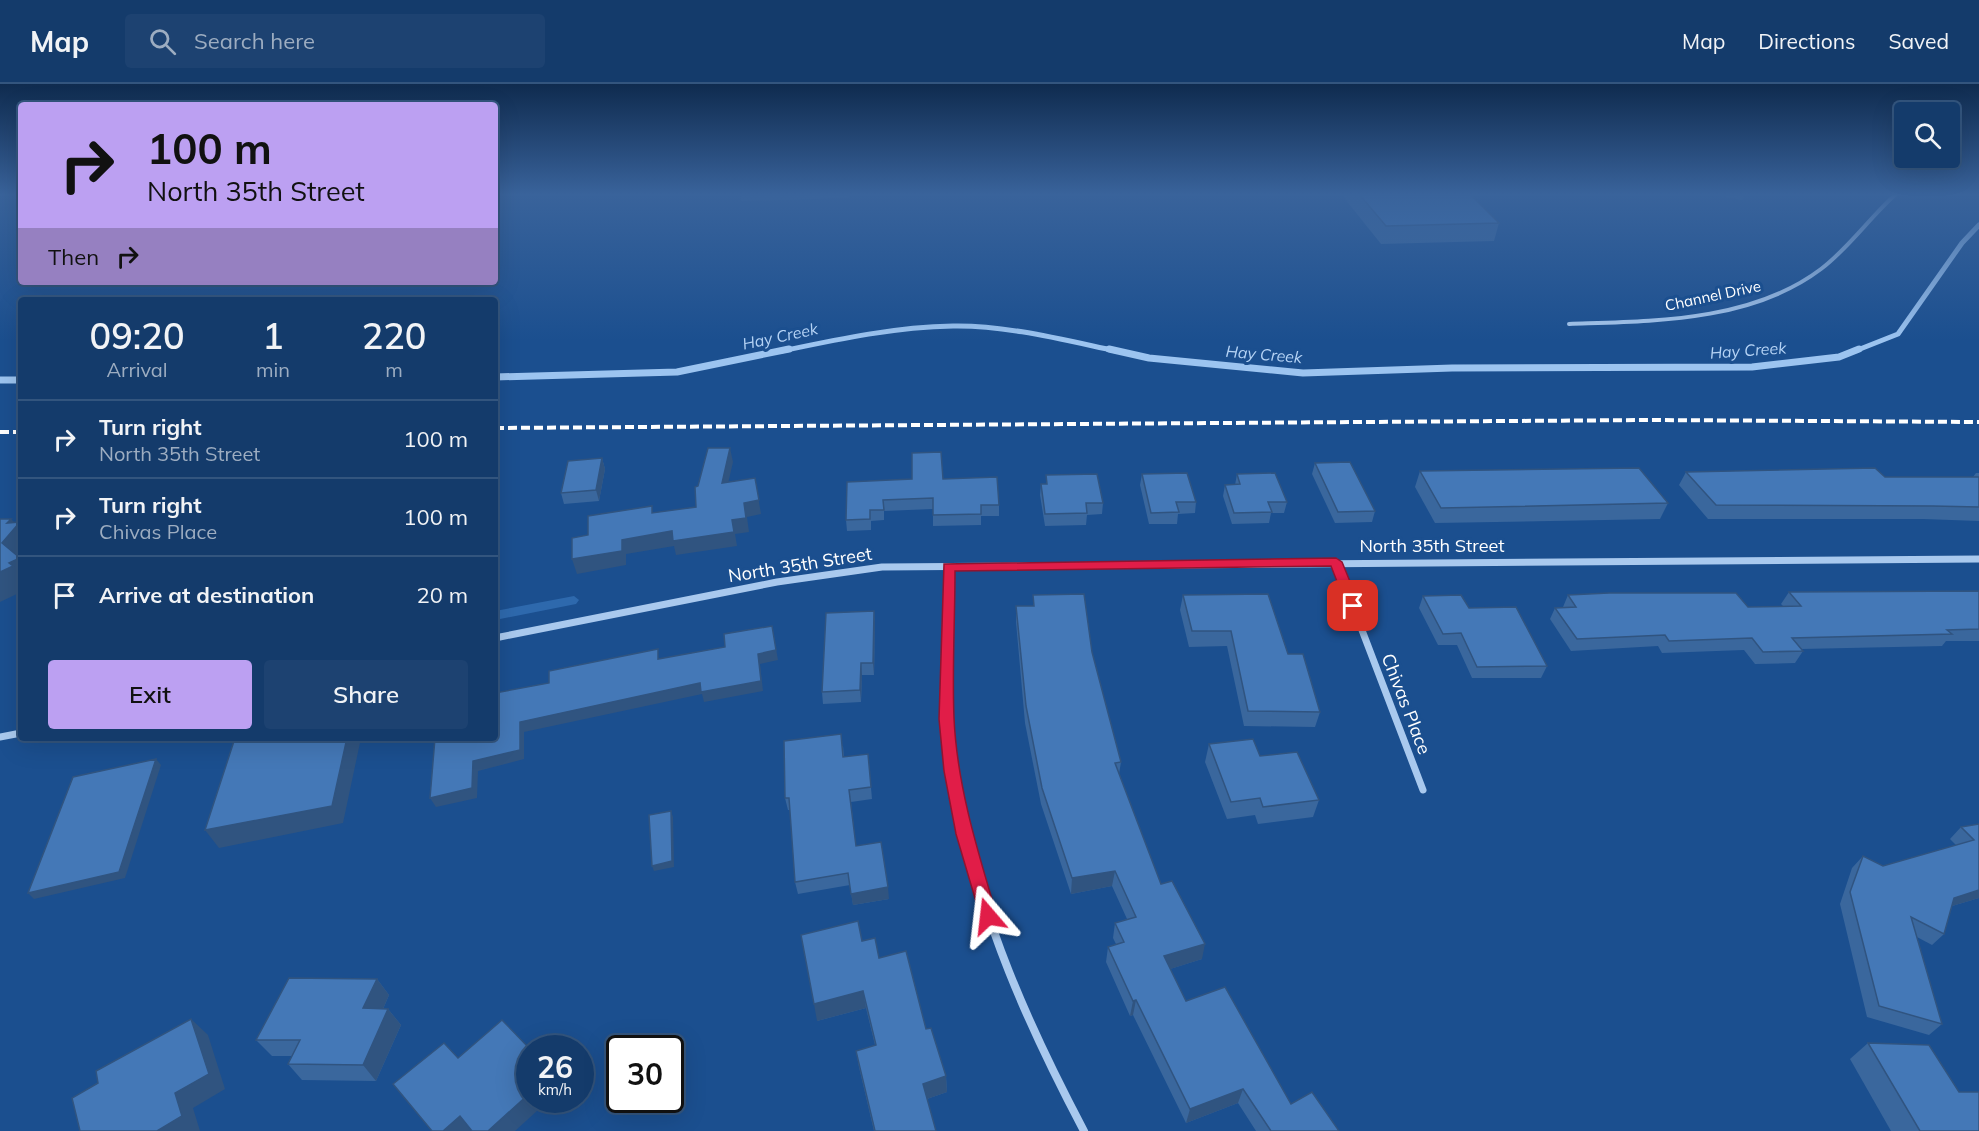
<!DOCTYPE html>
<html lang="en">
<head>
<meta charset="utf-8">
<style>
  body { margin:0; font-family:Mulish,sans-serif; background:#1d4271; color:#f1f3f6; height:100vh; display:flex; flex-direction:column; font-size:22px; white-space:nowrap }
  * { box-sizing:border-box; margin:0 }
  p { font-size:20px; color:#9dadc1 }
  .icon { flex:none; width:33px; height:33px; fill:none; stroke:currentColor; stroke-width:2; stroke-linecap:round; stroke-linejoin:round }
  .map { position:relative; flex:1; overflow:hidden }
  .side { position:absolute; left:18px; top:213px; width:480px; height:444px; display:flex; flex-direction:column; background:#143b6b; border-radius:6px; box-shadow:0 6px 24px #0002,0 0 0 2px #33557e }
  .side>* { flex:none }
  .hud { position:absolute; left:18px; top:18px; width:480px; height:183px; border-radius:6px; box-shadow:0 6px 24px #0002,0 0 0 2px #33557e; background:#bca0f2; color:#111; overflow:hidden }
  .buttons { position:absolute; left:1894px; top:18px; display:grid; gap:12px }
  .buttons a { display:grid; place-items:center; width:66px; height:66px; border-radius:6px; background:#143b6b; box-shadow:0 6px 24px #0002,0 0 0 2px #33557e; font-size:30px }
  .speed { position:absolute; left:516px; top:951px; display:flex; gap:12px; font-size:30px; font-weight:700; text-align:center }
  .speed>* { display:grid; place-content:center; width:78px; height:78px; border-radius:50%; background:#143b6b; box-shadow:0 6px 24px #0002,0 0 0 2px #33557e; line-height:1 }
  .speed small { font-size:15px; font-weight:400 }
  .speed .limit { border:3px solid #111; border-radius:9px; background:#fff; color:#111 }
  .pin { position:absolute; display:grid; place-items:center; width:51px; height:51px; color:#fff; margin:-26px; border-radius:12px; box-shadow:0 3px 9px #0006 }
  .me { position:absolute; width:66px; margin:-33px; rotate:343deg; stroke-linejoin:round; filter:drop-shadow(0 0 4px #0008) }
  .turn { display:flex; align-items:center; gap:21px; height:126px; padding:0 30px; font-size:27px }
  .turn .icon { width:78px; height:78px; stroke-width:2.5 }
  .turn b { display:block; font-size:42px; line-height:51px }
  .then { display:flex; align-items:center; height:57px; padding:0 30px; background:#0003; gap:12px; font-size:22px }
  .eta { display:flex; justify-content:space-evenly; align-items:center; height:102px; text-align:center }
  .eta b { font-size:36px; font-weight:600; line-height:42px }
  .button { display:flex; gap:12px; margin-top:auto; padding:12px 30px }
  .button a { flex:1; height:69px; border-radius:6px; background:#bca0f2; color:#111; font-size:24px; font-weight:600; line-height:69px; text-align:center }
  .button a+a { background:#1d4271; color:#f1f3f6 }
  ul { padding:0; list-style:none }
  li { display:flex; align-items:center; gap:18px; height:78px; padding:0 30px; border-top:2px solid #33557e }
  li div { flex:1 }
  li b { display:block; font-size:22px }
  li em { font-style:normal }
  header { display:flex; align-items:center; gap:36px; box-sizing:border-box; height:84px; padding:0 30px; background:#143b6b; border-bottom:2px solid #33557e }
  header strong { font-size:28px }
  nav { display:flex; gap:33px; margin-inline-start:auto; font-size:21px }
  .search { width:420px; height:54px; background:#1d4271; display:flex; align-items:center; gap:15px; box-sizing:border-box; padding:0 21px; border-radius:6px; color:#9dadc1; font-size:22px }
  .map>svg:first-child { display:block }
  .green { fill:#2e69ad }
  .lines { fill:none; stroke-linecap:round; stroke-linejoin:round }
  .stream-far1 { stroke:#9cc4f0; stroke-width:5 }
  .stream { stroke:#9cc4f0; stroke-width:7 }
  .street-far2 { stroke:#a9c9ee; stroke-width:4 }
  .street-far1 { stroke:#a9c9ee; stroke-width:7 }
  .street { stroke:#a9c9ee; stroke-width:8 }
  .rail { stroke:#fff; stroke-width:4; stroke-dasharray:9 4; stroke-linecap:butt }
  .wall { fill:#3a679d }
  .shaded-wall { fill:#305480 }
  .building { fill:#4478b7; stroke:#305480; stroke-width:1.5 }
  .route { fill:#e11d48; stroke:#92132f; stroke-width:1.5 }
  .labels { text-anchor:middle; stroke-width:6; stroke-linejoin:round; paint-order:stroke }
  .far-street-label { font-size:15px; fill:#fff; stroke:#1b4f8f }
  .far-water-label { font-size:16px; font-style:italic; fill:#b5d3f5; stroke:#1b4f8f }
  .street-label { font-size:18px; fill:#fff; stroke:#1b4f8f }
</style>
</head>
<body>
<header>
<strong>Map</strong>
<div class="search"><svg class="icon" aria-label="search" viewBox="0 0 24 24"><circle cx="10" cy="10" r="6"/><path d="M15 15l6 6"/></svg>Search here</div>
<nav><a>Map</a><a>Directions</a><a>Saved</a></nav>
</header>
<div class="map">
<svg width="1979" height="1047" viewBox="0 0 1979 1047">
  <rect width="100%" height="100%" fill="#1b4f8f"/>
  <!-- green -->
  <path class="green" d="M574 512 579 516 576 520 495 536V527Z"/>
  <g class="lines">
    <!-- stream-far1 -->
    <g class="stream-far1">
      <path d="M782 267C839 255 895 243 953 242 1006 241 1064 256 1116 267"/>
      <path d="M1855 267 1898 250 1962 159 1979 141"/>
    </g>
    <!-- stream -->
    <g class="stream">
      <path d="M1109 265 1149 274 1303 289 1452 284 1752 283 1839 273 1859 265"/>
      <path d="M495 293 677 288 789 265"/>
      <path d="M0 296H21"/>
    </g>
    <!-- street-far2 -->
    <path class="street-far2" d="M1569 240C1653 237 1751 238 1821 185 1849 164 1870 133 1896 110"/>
    <!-- street-far1 -->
    <g class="street-far1">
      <path d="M1336 478 1423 706"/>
      <path d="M949 483 946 618 959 722"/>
      <path d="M495 554 777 498 882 483 1979 475"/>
      <path d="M0 653 21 649"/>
    </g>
    <!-- street -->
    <path class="street" d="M959 720C981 836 1029 943 1084 1047"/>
    <!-- rail -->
    <g class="rail">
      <path d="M495 344 1652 336 1979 338"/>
      <path d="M0 348H21"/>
    </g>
  </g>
  <!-- wall -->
  <g class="wall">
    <path d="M740 110H849V114L741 117Z"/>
    <path d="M1341 110H1470L1499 139 1494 157 1381 160Z"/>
    <path d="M1710 110H1745L1742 116Z"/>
    <path d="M602 374 605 385 599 417 564 420 561 409Z"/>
    <path d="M1315 379 1375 427 1372 438 1335 439 1312 390Z"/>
    <path d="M1420 387 1668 419 1660 435 1435 439 1415 403Z"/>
    <path d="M1686 388 1885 393H1973L1976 389H1979V437L1923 435H1708L1679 401Z"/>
    <path d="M1142 390 1196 418 1195 429 1178 430 1177 440H1149L1140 401Z"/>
    <path d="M1237 390 1287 418 1284 429H1271L1269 439 1232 440 1223 412 1225 401H1235Z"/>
    <path d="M1046 391 1103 419 1102 430 1087 431 1086 441 1045 442 1040 411 1041 400H1046Z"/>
    <path d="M943 395 999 421V432H981V441L933 442V425L884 427V436L871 437V446L847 447 846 436 847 398Z"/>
    <path d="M1979 507V557H1946L1942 562 1801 565 1803 567 1795 579 1755 580 1744 566 1662 569 1658 562 1571 567 1550 535 1555 524 1563 523 1568 511 1748 523H1784L1781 520 1789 508Z"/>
    <path d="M1033 511 1092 568 1121 678 1119 690 1161 800 1202 875 1170 885 1186 917 1291 1020 1339 1047H1256L1238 1019 1186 1039 1133 931 1130 932 1106 878 1108 863 1116 860 1113 854 1115 839 1127 835 1112 802 1071 810 1041 720 1025 639 1016 538V522H1033Z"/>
    <path d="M1183 511 1288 570 1320 628 1315 643 1244 642 1227 562 1189 563 1180 526Z"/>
    <path d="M1423 512 1469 524 1547 582 1541 594H1472L1457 561H1438L1419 524Z"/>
    <path d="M874 527 875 539 874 591H862L861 618 823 620 822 608Z"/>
    <path d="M1209 660 1260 672 1319 716 1313 733 1258 740 1255 731 1227 735 1205 678Z"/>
    <path d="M843 662 844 673 868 670 872 715 851 718 856 762 889 815 853 821 850 801 798 810 795 798 790 726H788L785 714Z"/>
    <path d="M1979 740V814L1952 822 1944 850 1932 861 1917 853 1942 940 1929 951 1867 933 1840 820 1852 784 1863 772 1883 782 1956 761 1950 755 1961 743Z"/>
    <path d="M862 857 879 874 926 945 946 992 947 1008 927 1015 936 1047H874L859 983 856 967 875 961 866 924 817 937Z"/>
    <path d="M377 895 389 911 383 925H388L401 941 376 997 302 996 288 980 292 972H272L256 956Z"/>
    <path d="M1868 959 1959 1008 1979 1047H1891L1850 975Z"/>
  </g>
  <!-- shaded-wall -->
  <g class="shaded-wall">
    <path d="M730 364 733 378 725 413 722 399Z"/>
    <path d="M602 374 605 385 599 417 596 406Z"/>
    <path d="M755 394 761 430 747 433 749 448 735 450 737 462 676 471 674 462 626 470V481L577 490 572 475 622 456 732 436 744 419Z"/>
    <path d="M11 435 17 441 20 438 21 440V508L0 518V488L9 479 2 459 7 439Z"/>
    <path d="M874 527 875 539 874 591 873 579Z"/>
    <path d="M772 542 778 576 760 580 763 607 704 618 702 610 524 648V675L478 687 477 714 436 723 430 714 520 638 758 570Z"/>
    <path d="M861 579 862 591 861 618 860 606Z"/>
    <path d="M347 654H361L343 739 219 764 205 746Z"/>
    <path d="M156 675 161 681 125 794 34 815 28 809Z"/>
    <path d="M671 727 673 733 674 783 654 787 652 782Z"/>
    <path d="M1115 787 1112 802 1071 810 1072 794Z"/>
    <path d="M888 803 889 815 853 821 851 810Z"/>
    <path d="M1979 806V814L1942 825 1954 814Z"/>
    <path d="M1205 860 1202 875 1161 888 1164 872Z"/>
    <path d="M377 895 389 911 376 941 363 924Z"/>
    <path d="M863 907 866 924 817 937 814 920Z"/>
    <path d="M1136 916 1133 931 1130 932 1133 917Z"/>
    <path d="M388 925 401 941 376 997 363 981Z"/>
    <path d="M191 935 208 951 225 1005 193 1024 200 1047H157L175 1009Z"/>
    <path d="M946 992 947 1008 924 1016 923 1000Z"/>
    <path d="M1243 1005 1238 1019 1186 1039 1190 1025Z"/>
    <path d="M530 1009V1016H549L515 1047H488Z"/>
    <path d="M460 1032 471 1047H443Z"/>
  </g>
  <!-- building -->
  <g class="building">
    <path d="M1359 110H1470L1499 139 1386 142Z"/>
    <path d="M708 364H730L722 399 755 394 759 416 744 419 746 434 732 436 734 448 673 457 672 447 622 456V467L572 475V454L588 451V432L652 422V429L696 423 695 403 698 402Z"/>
    <path d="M941 368 943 395 997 393 999 421H981V430L933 431V414L883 416 884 426H870V435L846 436 847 398 912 395V369Z"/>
    <path d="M602 374 596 406 561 409 568 377Z"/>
    <path d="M1350 378 1375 427 1338 428 1315 379Z"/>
    <path d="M1639 384 1668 419 1441 424 1420 387Z"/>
    <path d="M1875 384 1885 393H1979V423L1933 422 1716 421 1686 388Z"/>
    <path d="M1187 389 1196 418H1176L1179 428 1151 429 1142 390Z"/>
    <path d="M1275 389 1287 418H1268L1272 428 1234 429 1225 401 1240 400 1237 390Z"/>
    <path d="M1097 390 1103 419H1086L1087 429 1045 430 1041 400H1047L1046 391Z"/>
    <path d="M0 435H11L7 439 20 438 2 459 20 474 9 479 13 482 0 488Z"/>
    <path d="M1979 507V545L1947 546 1952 550 1792 554 1803 567 1763 568 1752 554 1669 557 1665 551 1577 555 1555 524 1576 523 1568 511 1609 509H1736L1748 523 1801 522 1789 508Z"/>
    <path d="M1084 510 1092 568 1121 678 1115 679 1161 800 1172 797 1205 860 1164 872 1186 917 1225 903 1291 1020 1312 1008 1339 1047H1271L1243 1005 1190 1025 1136 916 1133 917 1108 863 1124 858 1115 839 1136 833 1115 787 1072 794 1042 704 1026 622 1016 522H1034L1033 511Z"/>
    <path d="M1268 510 1288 570H1303L1320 628 1248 627 1231 547H1192L1183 511Z"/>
    <path d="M1461 511 1469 524 1516 523 1547 582 1477 583 1461 549 1443 550 1423 512Z"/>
    <path d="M874 527 873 579H861L860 606 822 608 826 529Z"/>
    <path d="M772 542 776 566 758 570 761 597 701 608 700 599 520 638V666L473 677 472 704 430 714 435 654H495V609L549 599V587L658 565V575L725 563 724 550Z"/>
    <path d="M841 650 843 673 868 670 871 703 849 706 856 762 881 758 888 803 851 810 848 789 795 798 789 714H785L784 657Z"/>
    <path d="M235 654H347L332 722 205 746Z"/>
    <path d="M1253 655 1260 672 1297 668 1319 716 1263 723 1260 714 1231 718 1209 660Z"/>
    <path d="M156 675 119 788 28 809 73 693Z"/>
    <path d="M671 727 672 777 652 782 649 731Z"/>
    <path d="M1979 740V806L1954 814 1944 850 1911 833 1942 940 1879 922 1850 808 1863 772 1883 782 1974 756 1961 743Z"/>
    <path d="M858 837 862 857 875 854 879 874 906 867 926 945 931 944 946 992 923 1000 936 1047H875L856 967 876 961 863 907 814 920 801 851Z"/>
    <path d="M289 894 377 895 363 924 388 925 363 981 288 980 300 956H256Z"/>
    <path d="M191 935 209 990 175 1009 182 1032 157 1047H80L72 1014 98 999 96 987Z"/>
    <path d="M502 936 530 965V1009L488 1047H472L460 1032 443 1047H432L393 1000 444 959 458 974Z"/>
    <path d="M1868 959 1929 961 1959 1008H1979V1047H1920Z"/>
  </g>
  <!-- sky -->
  <linearGradient id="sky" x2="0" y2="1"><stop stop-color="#0f2b4f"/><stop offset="0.43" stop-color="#39639b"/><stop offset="1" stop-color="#39639b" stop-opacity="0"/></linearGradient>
  <rect width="1979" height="257" fill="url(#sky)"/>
  <!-- route -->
  <path class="route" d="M1336 474 1342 478 1360 522 1358 526H1348L1331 482 955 487C955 536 952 586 954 634 957 702 978 768 997 832L995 838 988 840 982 838 956 750 944 687 939 635 944 480Z"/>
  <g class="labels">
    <!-- far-street labels -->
    <g class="far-street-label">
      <text transform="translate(1713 212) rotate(-12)" y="5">Channel Drive</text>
    </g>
    <!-- far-water labels -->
    <g class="far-water-label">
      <text transform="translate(780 252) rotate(-12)" y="6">Hay Creek</text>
      <text transform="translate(1748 266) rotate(-4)" y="6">Hay Creek</text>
      <text transform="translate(1264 270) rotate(5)" y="6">Hay Creek</text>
    </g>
    <!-- street labels -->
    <g class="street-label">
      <text x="1432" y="468">North 35th Street</text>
      <text transform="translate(800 481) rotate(-9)" y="6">North 35th Street</text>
      <text transform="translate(1406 620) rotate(69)" y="6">Chivas Place</text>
    </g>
  </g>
</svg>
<div class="buttons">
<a><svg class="icon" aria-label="search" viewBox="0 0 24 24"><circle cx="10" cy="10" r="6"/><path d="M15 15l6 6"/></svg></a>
</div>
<div class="speed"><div>26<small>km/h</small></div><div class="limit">30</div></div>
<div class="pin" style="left:1353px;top:522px;background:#d93025"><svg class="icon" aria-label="arrive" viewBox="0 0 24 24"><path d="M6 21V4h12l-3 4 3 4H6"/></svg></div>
<svg class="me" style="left:988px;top:832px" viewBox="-20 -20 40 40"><path d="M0-17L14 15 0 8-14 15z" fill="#e11d48" stroke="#fff" stroke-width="4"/></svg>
<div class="hud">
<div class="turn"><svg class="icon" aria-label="right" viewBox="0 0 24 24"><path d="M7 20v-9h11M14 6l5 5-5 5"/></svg><div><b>100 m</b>North 35th Street</div></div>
<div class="then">Then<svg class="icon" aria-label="right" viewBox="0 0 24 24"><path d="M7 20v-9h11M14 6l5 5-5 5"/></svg></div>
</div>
<section class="side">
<div class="eta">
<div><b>09:20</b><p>Arrival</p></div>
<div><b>1</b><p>min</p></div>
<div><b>220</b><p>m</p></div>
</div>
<ul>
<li><svg class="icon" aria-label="right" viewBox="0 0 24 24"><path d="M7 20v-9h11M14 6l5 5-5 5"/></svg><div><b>Turn right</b><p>North 35th Street</p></div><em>100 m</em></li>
<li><svg class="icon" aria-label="right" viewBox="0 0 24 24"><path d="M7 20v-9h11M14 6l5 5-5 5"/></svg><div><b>Turn right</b><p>Chivas Place</p></div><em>100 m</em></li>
<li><svg class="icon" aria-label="arrive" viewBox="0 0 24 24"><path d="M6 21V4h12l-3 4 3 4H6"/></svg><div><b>Arrive at destination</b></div><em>20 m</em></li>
</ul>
<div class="button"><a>Exit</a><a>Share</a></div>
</section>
</div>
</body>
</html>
